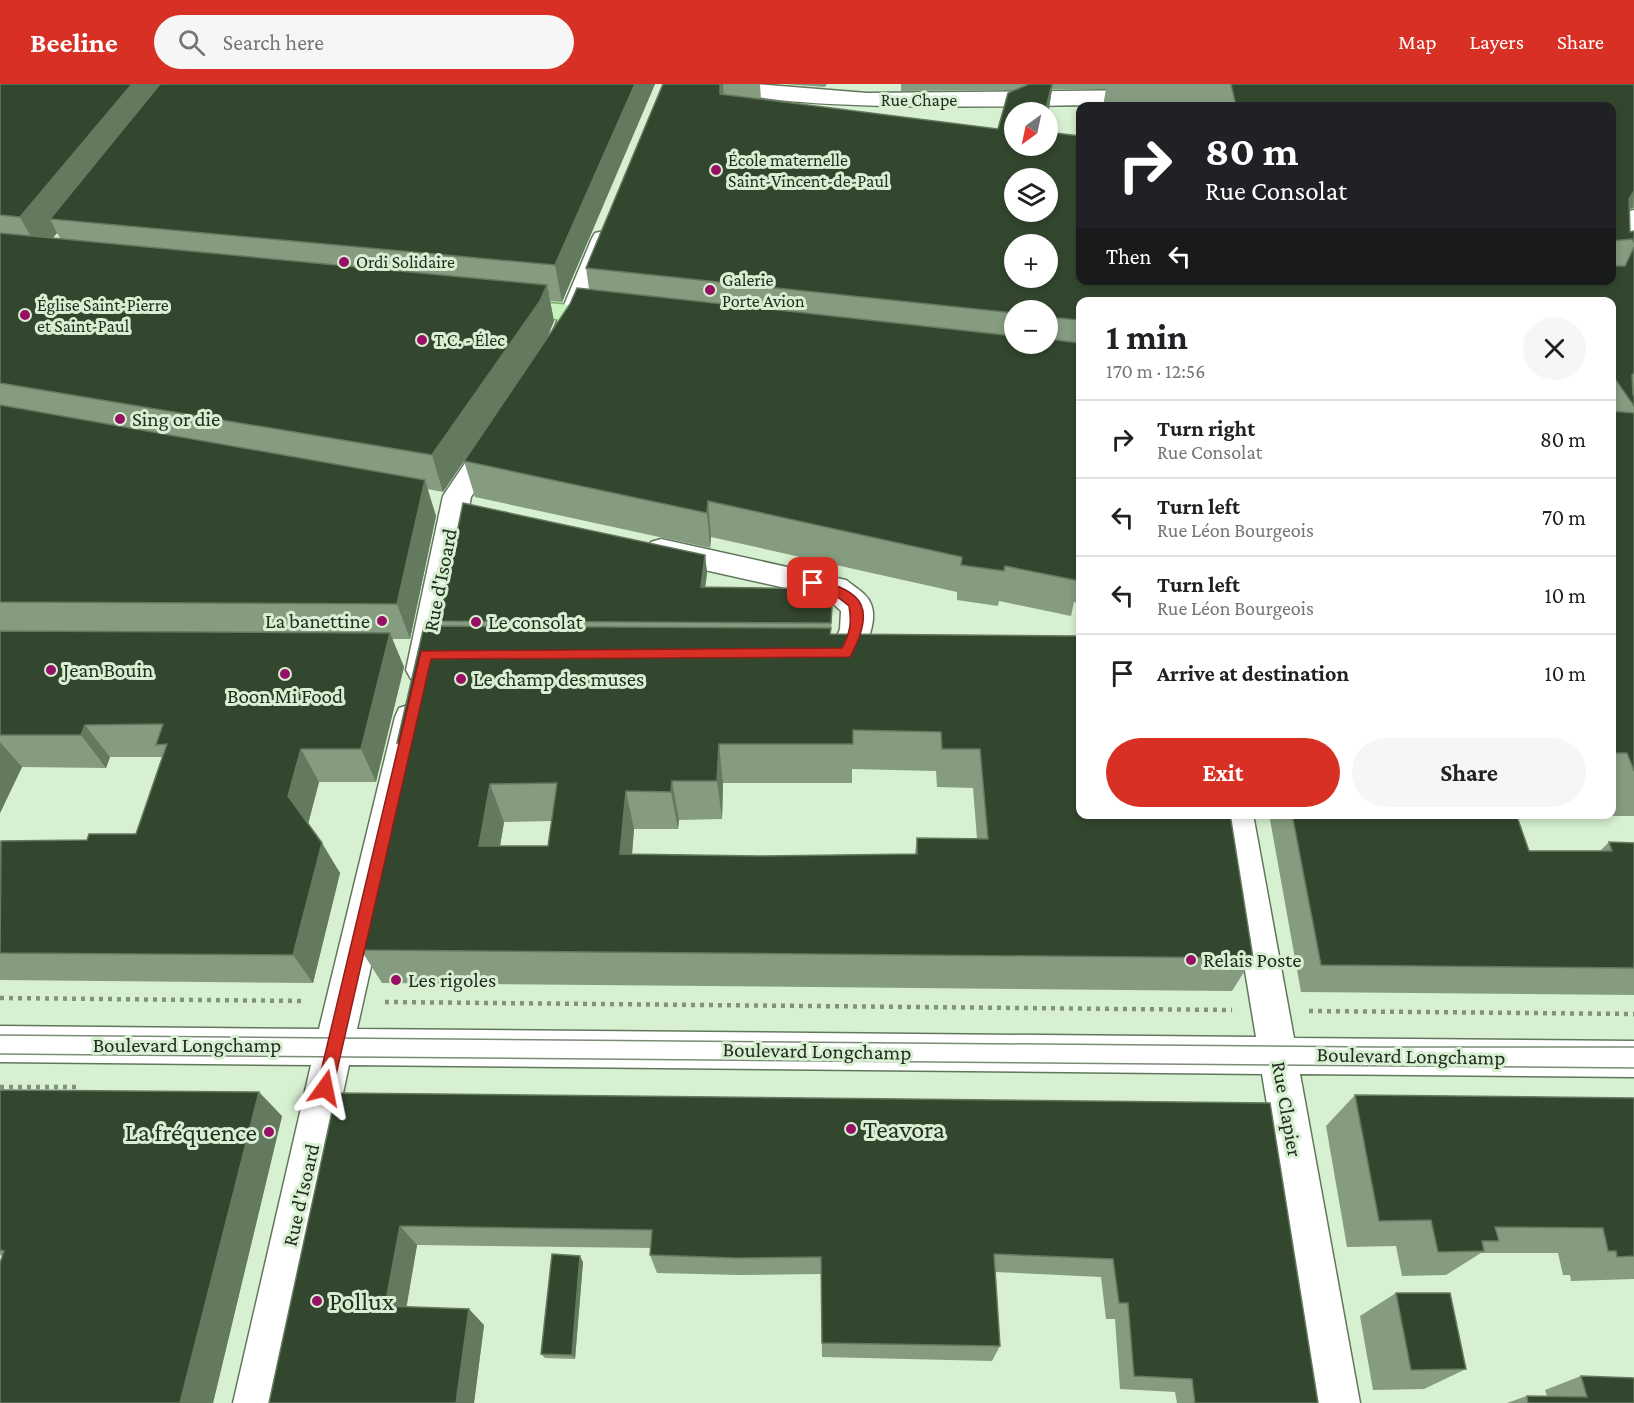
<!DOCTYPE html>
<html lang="en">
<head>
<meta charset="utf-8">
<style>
  body { margin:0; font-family:"Crimson Pro",serif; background:#f6f6f6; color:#202124; height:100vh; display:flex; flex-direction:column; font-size:22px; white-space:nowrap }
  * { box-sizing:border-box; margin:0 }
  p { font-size:20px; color:#757577 }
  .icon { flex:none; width:33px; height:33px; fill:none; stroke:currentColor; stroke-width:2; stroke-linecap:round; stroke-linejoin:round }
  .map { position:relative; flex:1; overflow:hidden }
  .panel { position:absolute; left:1076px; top:213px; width:540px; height:522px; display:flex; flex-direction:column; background:#fff; border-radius:12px; box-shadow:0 3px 9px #0003 }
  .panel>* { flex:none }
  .banner { position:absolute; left:1076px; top:18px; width:540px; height:183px; border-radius:12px; box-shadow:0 3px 9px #0003; background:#202124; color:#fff; overflow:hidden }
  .needle { width:39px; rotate:213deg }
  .fabs { position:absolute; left:1004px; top:18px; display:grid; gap:12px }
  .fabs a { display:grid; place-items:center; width:54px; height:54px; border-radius:50%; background:#fff; box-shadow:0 3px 9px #0003; font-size:30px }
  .pin { position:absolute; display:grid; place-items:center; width:51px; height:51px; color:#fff; margin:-26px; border-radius:12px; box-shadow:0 3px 9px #0006 }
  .me { position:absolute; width:66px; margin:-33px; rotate:12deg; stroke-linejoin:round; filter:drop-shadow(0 0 4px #0008) }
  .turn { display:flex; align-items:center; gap:21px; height:126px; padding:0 30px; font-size:27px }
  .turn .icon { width:78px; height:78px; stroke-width:2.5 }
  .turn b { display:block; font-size:42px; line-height:51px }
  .then { display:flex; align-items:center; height:57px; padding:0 30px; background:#0003; gap:12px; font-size:22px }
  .round { display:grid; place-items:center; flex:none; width:63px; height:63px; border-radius:32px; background:#f6f6f6 }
  .overview { display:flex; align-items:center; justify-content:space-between; height:102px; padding:0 30px }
  h1 { font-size:36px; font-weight:700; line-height:45px }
  .primary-button { display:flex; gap:12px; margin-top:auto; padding:12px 30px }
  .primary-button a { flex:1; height:69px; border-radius:36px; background:#d93025; color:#fff; font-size:24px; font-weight:700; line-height:69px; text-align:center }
  .primary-button a+a { background:#f6f6f6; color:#202124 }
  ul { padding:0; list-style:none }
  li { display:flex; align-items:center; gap:18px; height:78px; padding:0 30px; border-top:2px solid #e0e0e0 }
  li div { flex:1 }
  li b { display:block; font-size:22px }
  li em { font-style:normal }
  header { display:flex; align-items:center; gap:36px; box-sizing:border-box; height:84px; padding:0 30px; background:#d93025; color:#fff }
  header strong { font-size:28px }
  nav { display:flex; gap:33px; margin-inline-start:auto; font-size:21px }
  .search { width:420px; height:54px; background:#f6f6f6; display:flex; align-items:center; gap:15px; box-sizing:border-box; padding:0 21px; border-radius:33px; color:#757577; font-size:22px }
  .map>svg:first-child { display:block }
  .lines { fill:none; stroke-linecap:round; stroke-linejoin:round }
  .minor-casing { stroke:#61775c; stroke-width:3 }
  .major-casing { stroke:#74a867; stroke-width:3 }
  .path { stroke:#81927d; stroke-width:4.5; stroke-dasharray:4 5; stroke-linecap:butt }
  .minor { fill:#fff; fill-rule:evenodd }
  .major { fill:#c5f3ba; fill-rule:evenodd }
  .tram { stroke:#7a8b76; stroke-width:1.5 }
  .wall { fill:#859c80; fill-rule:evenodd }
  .shaded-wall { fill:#647a5f }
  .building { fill:#33472e; stroke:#647a5f; stroke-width:1.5; fill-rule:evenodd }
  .route { fill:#d93025; stroke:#8d1f18; stroke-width:1.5 }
  .poi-dot { fill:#971065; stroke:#d7f0d1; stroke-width:2 }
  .labels { text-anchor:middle; stroke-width:6; stroke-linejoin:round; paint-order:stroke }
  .far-street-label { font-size:18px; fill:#232c21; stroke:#d7f0d1 }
  .far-poi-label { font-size:18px; fill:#232c21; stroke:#d7f0d1; text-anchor:start }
  .poi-label { font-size:21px; fill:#232c21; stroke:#d7f0d1; text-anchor:start }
  .street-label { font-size:21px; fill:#232c21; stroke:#d7f0d1 }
  .near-poi-label { font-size:26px; fill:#232c21; stroke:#d7f0d1; text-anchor:start }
</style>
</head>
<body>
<header>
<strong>Beeline</strong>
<div class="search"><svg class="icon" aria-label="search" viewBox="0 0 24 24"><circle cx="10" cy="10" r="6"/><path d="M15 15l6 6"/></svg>Search here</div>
<nav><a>Map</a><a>Layers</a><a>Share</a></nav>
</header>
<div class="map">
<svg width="1634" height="1319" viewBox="0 0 1634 1319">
  <rect width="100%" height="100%" fill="#d7f0d1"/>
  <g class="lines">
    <!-- minor casing -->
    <g class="minor-casing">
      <g id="minor">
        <path d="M722 0H756L867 9 1149 6 1157 8 1160 13 1157 18 1149 20C1092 20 745 33 722 0Z"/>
        <path d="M1634 126V156L1620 181 1611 183V153L1626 128Z"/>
        <path d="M604 147 613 149 616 154 580 245 576 251 567 253 558 251 554 245 592 154 595 149Z"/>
        <path d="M495 346 505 349 509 356 471 413 438 586 433 595 422 598 411 595 406 586 443 412 485 349Z"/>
        <path d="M661 455 846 496C852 501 859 505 865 511 883 529 867 559 857 578L846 581 835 578 830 569 840 545 841 527 826 513 651 474 646 466 651 458Z"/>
        <path d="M411 620 423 624 427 633 357 945 1256 953 1219 730H1253L1294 954 1634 957V993L1300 990 1360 1319H1316L1262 990 349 981 277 1319H233L311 981 0 978V942L319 945 395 633 399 624Z"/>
      </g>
    </g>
    <!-- major casing -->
    <g class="major-casing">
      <path id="major" d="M507 215 610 225 619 227 623 233 619 239 610 241 498 229 494 223 498 217Z"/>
    </g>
    <!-- path -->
    <g class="path">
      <path d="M0 914 305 917"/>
      <path d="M385 918 1232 926"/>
      <path d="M1309 927 1634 930"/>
      <path d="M0 1003H80"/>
    </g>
    <!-- minor -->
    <use href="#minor" class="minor"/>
    <!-- major -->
    <use href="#major" class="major"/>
    <!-- tram -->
    <g class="tram">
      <path d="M0 951 1374 963H1634"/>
      <path d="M0 970 1634 984"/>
    </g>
  </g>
  <!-- wall -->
  <g class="wall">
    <path d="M0 0H655L562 218 550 217 554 237 547 254 443 408 427 405 436 432 410 555H392L404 583 376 698H319L308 740 340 789 313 899 0 896V758L87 756 136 750 162 673H110L106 684 22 683 0 729ZM57 149 60 154H52Z"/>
    <path d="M663 0H760L761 15 998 45 1016 6 901 7V0H1634V124L1630 125V148L1634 147V732H1610V730H1611V218H1080V519L1074 518 1071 532 999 517 998 522 957 516V508L711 453 710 464 475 413 464 377 589 205 586 184ZM1052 5H1106L1103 22H1611V196L1014 62 1049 25ZM1014 226H1047V260H1014Z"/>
    <path d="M784 0H827L825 3Z"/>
    <path d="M705 471 707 489 705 503 833 505 831 550 1253 874 1232 907 382 899 361 866 402 671 397 659 441 542 439 537ZM852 685 936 687 937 703 973 704 977 755 917 754 915 770 760 772 632 770 634 745H678L679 736 722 735 723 699H852ZM552 737 548 762H500L504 738Z"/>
    <path d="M1269 730H1516L1529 767H1600L1609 758 1634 759V911L1301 908Z"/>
    <path d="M0 1006 282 1032 213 1319H0L2 1172 0 1171Z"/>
    <path d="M336 1009 1270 1019 1318 1319H1177L1175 1308 1120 1305 1115 1235H1106L1101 1193 995 1188 1000 1262 992 1277 822 1273 821 1190 739 1191 657 1189 650 1171 651 1164 417 1161 406 1223 484 1241 474 1319H269Z"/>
    <path d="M1355 1011 1634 1014V1195L1571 1197 1570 1191H1563L1558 1169H1481L1446 1191 1402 1192 1396 1162 1347 1163 1326 1042Z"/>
    <path d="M583 1178 575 1275 545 1274 541 1270Z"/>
    <path d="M1396 1209 1466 1285 1424 1305 1373 1306 1360 1232Z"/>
    <path d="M1581 1292 1634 1319H1507L1527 1312H1547L1545 1306Z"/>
  </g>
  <!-- shaded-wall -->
  <g class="shaded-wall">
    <path d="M132 0H177L50 135 57 149 40 169 20 133Z"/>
    <path d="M635 0H655L562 218 555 181Z"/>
    <path d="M720 0H723L724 16 720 10Z"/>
    <path d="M1052 0H1053L1047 35V28H1045Z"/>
    <path d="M1634 107 1633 124 1624 127 1611 148Z"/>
    <path d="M547 201 554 237 547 254 443 408 432 371Z"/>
    <path d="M425 396 436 432 410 555 397 520Z"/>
    <path d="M708 417 711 453 710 464 707 429Z"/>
    <path d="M705 471 707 489 703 521 701 503Z"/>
    <path d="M390 549 404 583 376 698 361 665Z"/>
    <path d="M85 641 110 673 106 684 81 651Z"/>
    <path d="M0 658 22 683 0 729Z"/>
    <path d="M719 660 723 699 722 735 717 697Z"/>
    <path d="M301 665 319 698 307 744 288 712Z"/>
    <path d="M672 697 679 736 678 745 671 708Z"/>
    <path d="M490 700 504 738 494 798 479 762Z"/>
    <path d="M626 707 634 745 629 806 620 770Z"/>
    <path d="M322 759 340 789 313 899 293 871Z"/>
    <path d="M259 1008 282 1032 213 1319H180Z"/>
    <path d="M400 1142 417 1161 404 1238 385 1222Z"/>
    <path d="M580 1172 583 1178 575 1275 572 1271Z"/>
    <path d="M469 1225 484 1241 474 1319H456Z"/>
  </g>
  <!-- building -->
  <g class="building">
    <path d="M0 0H132L20 133 0 131Z"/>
    <path d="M160 0H635L555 181 50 135Z"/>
    <path d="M663 0H720V10L998 45 1008 9 1029 0H1052L1045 28H1014V62H1047V48L1080 52V196H1611V182H1625L1634 163V289L1632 291 1633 311H1634V322L1611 289V218H1080V236L1047 233V226H1014V229L586 184ZM1014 94H1047V128H1014ZM1014 160H1047V194H1014Z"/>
    <path d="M1231 0H1634V107L1629 115 1630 148 1634 147V158L1632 155 1611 157V22H1236Z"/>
    <path d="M0 149 547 201 540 217 432 371 0 299Z"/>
    <path d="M577 204 1014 252V260H1047V255L1080 259V497L1005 482 1004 487 961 481 962 473 708 417 707 429 464 377 570 220Z"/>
    <path d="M0 321 425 396 397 520 0 518Z"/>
    <path d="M1611 327 1634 329V687L1627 669H1611Z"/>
    <path d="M463 419 705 471 701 503 833 505 831 539 439 537Z"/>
    <path d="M424 542 831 544 830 550 1080 552V730H1230L1253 874 361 866 405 659H397ZM853 646 941 648 942 665H980L988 755 917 754V770L760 772 620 770 626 707 671 708 672 697H717L719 660H853ZM557 699 548 762H479L490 700Z"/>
    <path d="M0 547 390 549 361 665H301L288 712 322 759 293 871 0 869 1 757 87 756 89 750H136L167 660 156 661 163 640 85 641 81 651H0Z"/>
    <path d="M1292 730H1516L1529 767H1612L1609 758 1634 759V884L1321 881Z"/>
    <path d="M0 1006 259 1008 180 1319H0V1179L4 1167 0 1166Z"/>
    <path d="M336 1009 1270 1019 1318 1319H1195L1192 1295 1134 1292 1128 1219H1119L1113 1175 994 1170 1000 1262 822 1259 821 1173 735 1174 650 1171 652 1146 400 1142 385 1222 469 1225 456 1319H269Z"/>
    <path d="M1355 1011 1634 1014V1172L1617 1173 1616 1167H1608L1603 1144 1495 1143 1499 1157H1482L1484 1167 1438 1168 1431 1136 1379 1137Z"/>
    <path d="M552 1170 580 1172 572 1271 541 1270Z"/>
    <path d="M1396 1209H1450L1466 1285 1411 1286Z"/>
    <path d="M1581 1292 1634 1294V1319H1528L1527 1312 1587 1313Z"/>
  </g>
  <!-- route -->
  <path class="route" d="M813 495C865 506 876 525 850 573L431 575 333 1004 331 1009 325 1012 319 1009 317 1004 421 567 842 564C850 549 852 539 849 522L831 508 808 503 806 499 808 496Z"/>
  <!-- markers -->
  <g class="poi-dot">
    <circle cx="716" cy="86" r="6"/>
    <circle cx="344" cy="178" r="6"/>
    <circle cx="710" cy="206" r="6"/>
    <circle cx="25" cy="231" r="6"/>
    <circle cx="422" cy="256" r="6"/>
    <circle cx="120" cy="335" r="6"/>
    <circle cx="382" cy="537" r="6"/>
    <circle cx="476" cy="538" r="6"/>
    <circle cx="51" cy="586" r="6"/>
    <circle cx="285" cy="590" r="6"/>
    <circle cx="461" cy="595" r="6"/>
    <circle cx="1191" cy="876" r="6"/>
    <circle cx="396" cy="896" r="6"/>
    <circle cx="851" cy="1045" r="6"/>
    <circle cx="269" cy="1048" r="6"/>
    <circle cx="317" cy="1217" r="6"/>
  </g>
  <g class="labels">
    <!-- far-street labels -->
    <g class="far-street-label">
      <text x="919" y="22">Rue Chape</text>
    </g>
    <!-- far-poi labels -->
    <g class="far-poi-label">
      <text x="728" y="82">École maternelle<tspan x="728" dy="21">Saint-Vincent-de-Paul</tspan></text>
      <text x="356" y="184">Ordi Solidaire</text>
      <text x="722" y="202">Galerie<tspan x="722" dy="21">Porte Avion</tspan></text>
      <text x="37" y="227">Église Saint-Pierre<tspan x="37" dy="21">et Saint-Paul</tspan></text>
      <text x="434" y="262">T.C. - Élec</text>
    </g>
    <!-- poi labels -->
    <g class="poi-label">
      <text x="132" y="342">Sing or die</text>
      <text x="370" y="544" text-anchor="end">La banettine</text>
      <text x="488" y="545">Le consolat</text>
      <text x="63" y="593">Jean Bouin</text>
      <text x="473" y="602">Le champ des muses</text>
      <text x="285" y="619" text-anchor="middle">Boon Mi Food</text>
      <text x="1203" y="883">Relais Poste</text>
      <text x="408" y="903">Les rigoles</text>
    </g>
    <!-- street labels -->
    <g class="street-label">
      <text transform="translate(440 496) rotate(-79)" y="7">Rue d'Isoard</text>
      <text x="187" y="968">Boulevard Longchamp</text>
      <text transform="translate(817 967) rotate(1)" y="7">Boulevard Longchamp</text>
      <text transform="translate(1411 972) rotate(1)" y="7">Boulevard Longchamp</text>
      <text transform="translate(1287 1025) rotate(80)" y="7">Rue Clapier</text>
      <text transform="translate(301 1111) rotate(-77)" y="7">Rue d'Isoard</text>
    </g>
    <!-- near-poi labels -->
    <g class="near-poi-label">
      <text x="863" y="1054">Teavora</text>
      <text x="257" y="1057" text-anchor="end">La fréquence</text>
      <text x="329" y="1226">Pollux</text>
    </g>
  </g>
</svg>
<div class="fabs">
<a><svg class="needle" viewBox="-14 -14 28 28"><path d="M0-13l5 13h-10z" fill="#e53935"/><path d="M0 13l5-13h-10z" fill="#757577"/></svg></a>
<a><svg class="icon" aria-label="layers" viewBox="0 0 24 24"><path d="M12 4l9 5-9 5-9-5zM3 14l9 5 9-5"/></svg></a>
<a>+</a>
<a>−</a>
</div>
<div class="pin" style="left:813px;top:499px;background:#d93025"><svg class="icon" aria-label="arrive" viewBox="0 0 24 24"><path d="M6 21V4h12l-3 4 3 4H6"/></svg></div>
<svg class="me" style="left:325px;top:1004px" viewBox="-20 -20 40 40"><path d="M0-17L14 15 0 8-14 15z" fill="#d93025" stroke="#fff" stroke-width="4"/></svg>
<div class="banner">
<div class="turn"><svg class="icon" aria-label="right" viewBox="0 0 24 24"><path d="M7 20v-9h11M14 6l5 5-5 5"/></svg><div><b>80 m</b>Rue Consolat</div></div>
<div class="then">Then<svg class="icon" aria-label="left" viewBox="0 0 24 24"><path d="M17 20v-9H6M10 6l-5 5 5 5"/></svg></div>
</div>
<section class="panel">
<div class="overview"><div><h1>1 min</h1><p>170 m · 12:56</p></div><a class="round"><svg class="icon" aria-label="close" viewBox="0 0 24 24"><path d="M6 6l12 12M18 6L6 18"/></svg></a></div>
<ul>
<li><svg class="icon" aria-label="right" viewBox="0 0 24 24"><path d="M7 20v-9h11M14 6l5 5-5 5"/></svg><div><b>Turn right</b><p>Rue Consolat</p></div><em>80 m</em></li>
<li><svg class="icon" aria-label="left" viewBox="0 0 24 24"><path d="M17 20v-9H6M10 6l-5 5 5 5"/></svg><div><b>Turn left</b><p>Rue Léon Bourgeois</p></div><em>70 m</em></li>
<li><svg class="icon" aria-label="left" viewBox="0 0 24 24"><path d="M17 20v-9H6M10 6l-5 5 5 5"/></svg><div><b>Turn left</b><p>Rue Léon Bourgeois</p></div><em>10 m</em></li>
<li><svg class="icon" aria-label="arrive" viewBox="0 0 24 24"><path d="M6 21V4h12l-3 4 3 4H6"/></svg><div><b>Arrive at destination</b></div><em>10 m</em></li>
</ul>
<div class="primary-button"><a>Exit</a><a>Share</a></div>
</section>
</div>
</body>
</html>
